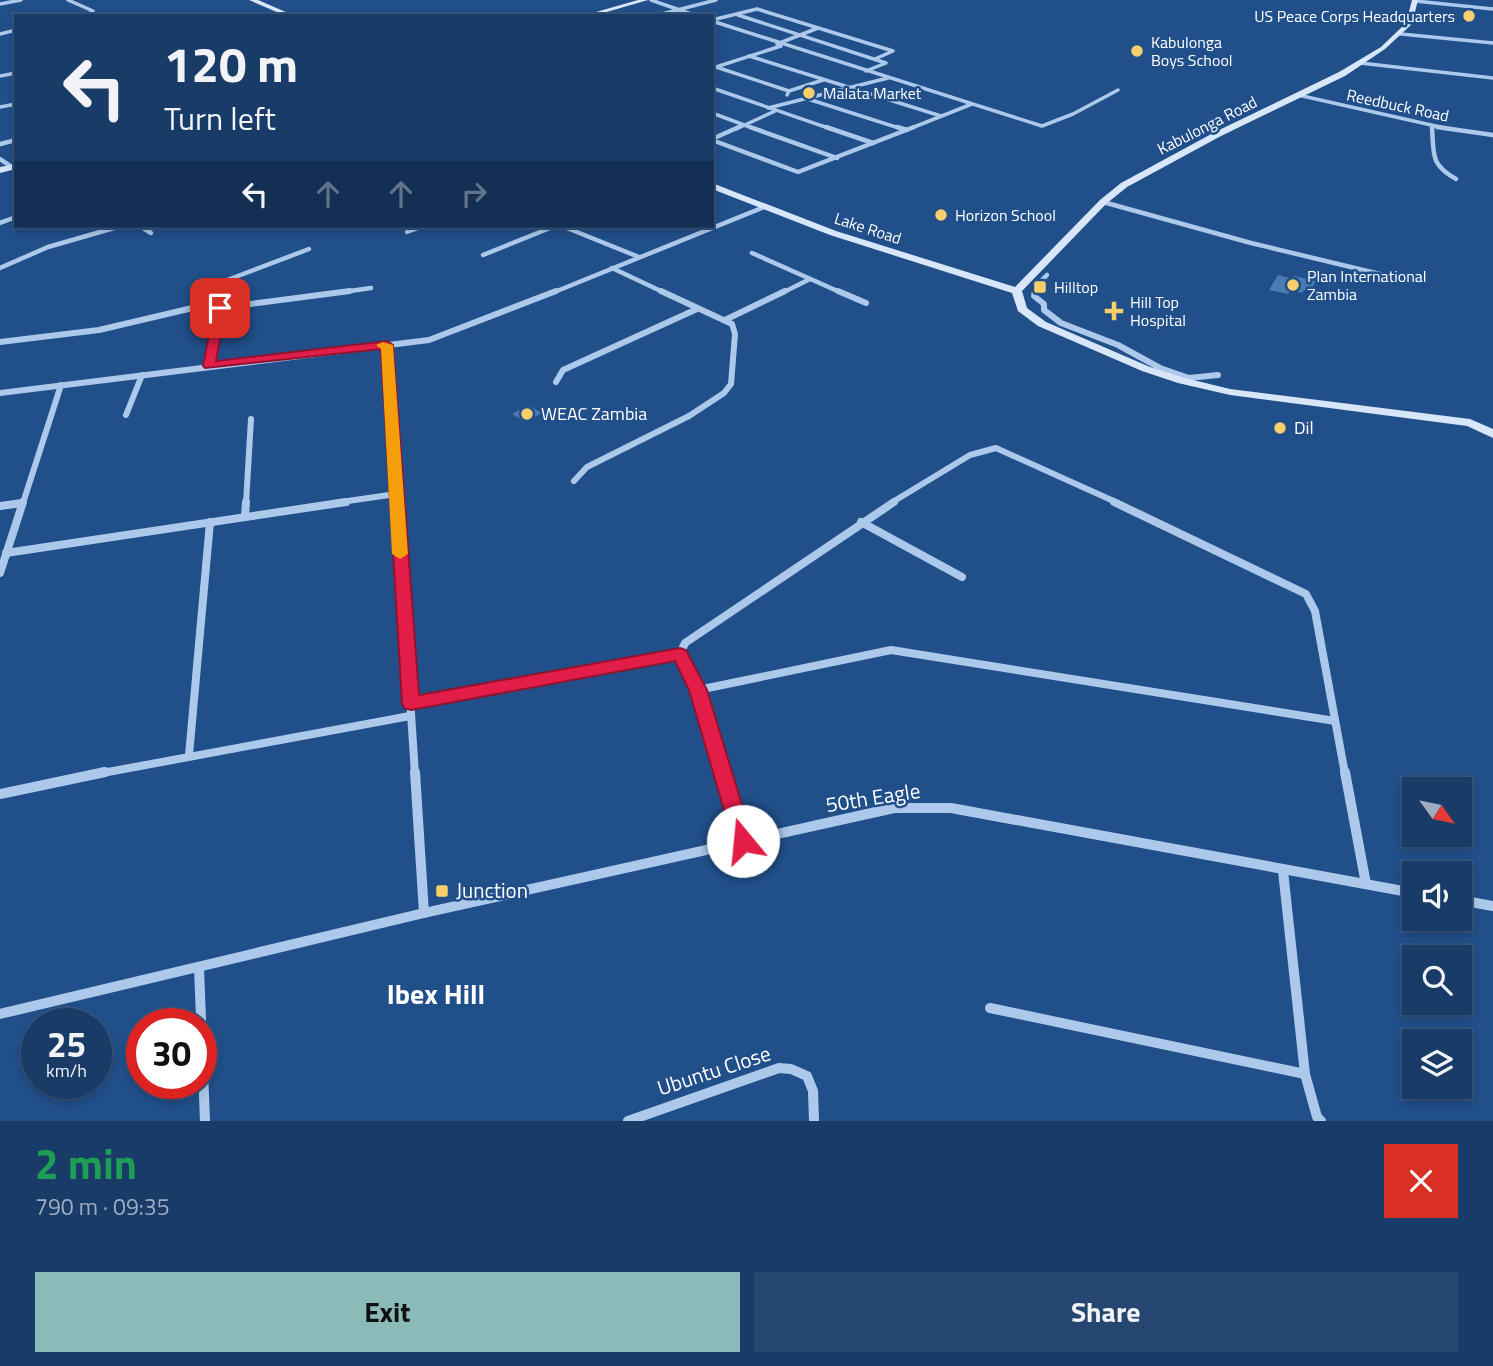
<!DOCTYPE html>
<html lang="en">
<head>
<meta charset="utf-8">
<style>
  body { margin:0; font-family:"Titillium Web",sans-serif; background:#254671; color:#f1f3f6; height:100vh; display:flex; flex-direction:column; font-size:26px; white-space:nowrap }
  * { box-sizing:border-box; margin:0 }
  p { font-size:23px; color:#9fadc0 }
  .icon { flex:none; width:38px; height:38px; fill:none; stroke:currentColor; stroke-width:2; stroke-linecap:round; stroke-linejoin:round }
  .map { position:relative; height:1121px; overflow:hidden }
  .drawer { display:flex; flex-direction:column; background:#183b68; flex:1 }
  .drawer>* { flex:none }
  .top-card { position:absolute; left:14px; top:14px; width:700px; height:214px; border-radius:0px; box-shadow:0 4px 10px #0003,0 0 0 2px #36557c; background:#183b68; color:#f1f3f6; overflow:hidden }
  .needle { width:46px; rotate:123deg }
  .fabs { position:absolute; left:1402px; top:777px; display:grid; gap:14px }
  .fabs a { display:grid; place-items:center; width:70px; height:70px; border-radius:0px; background:#183b68; box-shadow:0 4px 10px #0003,0 0 0 2px #36557c; font-size:35px }
  .speed { position:absolute; left:21px; top:1008px; display:flex; gap:14px; font-size:35px; font-weight:700; text-align:center }
  .speed>* { display:grid; place-content:center; width:91px; height:91px; border-radius:50%; background:#183b68; box-shadow:0 4px 10px #0003,0 0 0 2px #36557c; line-height:1 }
  .speed small { font-size:18px; font-weight:400 }
  .speed .limit { border:10px solid #d22; background:#fff; color:#111 }
  .pin { position:absolute; display:grid; place-items:center; width:60px; height:60px; color:#fff; margin:-30px; border-radius:14px; box-shadow:0 4px 10px #0006 }
  .me { position:absolute; width:77px; margin:-38px; rotate:343deg; stroke-linejoin:round; filter:drop-shadow(0 0 5px #0008) }
  .turn { display:flex; align-items:center; gap:24px; height:147px; padding:0 35px; font-size:32px }
  .turn .icon { width:91px; height:91px; stroke-width:2.5 }
  .turn b { display:block; font-size:49px; line-height:60px }
  .lanes { display:flex; align-items:center; height:66px; padding:0 35px; background:#0003; justify-content:center; gap:35px; direction:ltr }
  .lanes .off { opacity:.35 }
  .round { display:grid; place-items:center; flex:none; width:74px; height:74px; border-radius:0px; background:#254671 }
  .summary { display:flex; align-items:center; justify-content:space-between; height:119px; padding:0 35px }
  h1 { font-size:42px; font-weight:700; line-height:52px; color:#1e9e55 }
  .button { display:flex; gap:14px; margin-top:auto; padding:14px 35px }
  .button a { flex:1; height:80px; border-radius:0px; background:#8bbbb9; color:#111; font-size:28px; font-weight:700; line-height:80px; text-align:center }
  .button a+a { background:#254671; color:#f1f3f6 }
  .map>svg:first-child { display:block }
  .building { fill:#4c7bb3 }
  .lines { fill:none; stroke-linecap:round; stroke-linejoin:round }
  .street-far4 { stroke:#acc9eb; stroke-width:3.5 }
  .street-far3 { stroke:#acc9eb; stroke-width:4.5 }
  .street-far2 { stroke:#acc9eb; stroke-width:6 }
  .street-far1 { stroke:#acc9eb; stroke-width:8 }
  .street { stroke:#acc9eb; stroke-width:10 }
  .secondary { fill:#d7e6f8; fill-rule:evenodd }
  .route { fill:#e11d48; stroke:#92132f; stroke-width:2 }
  .slow { fill:#f59e0b }
  .poi-dot { fill:#f9cf6c; stroke:#204f8a; stroke-width:2.5 }
  .labels { text-anchor:middle; stroke-width:5; stroke-linejoin:round; paint-order:stroke }
  .far-poi-label { font-size:16px; fill:#fff; stroke:#204f8a; text-anchor:start }
  .far-street-label { font-size:16px; fill:#fff; stroke:#204f8a }
  .poi-label { font-size:18px; fill:#fff; stroke:#204f8a; text-anchor:start }
  .near-street-label { font-size:21px; fill:#fff; stroke:#204f8a }
  .near-poi-label { font-size:21px; fill:#fff; stroke:#204f8a; text-anchor:start }
  .near-district-label { font-size:28px; font-weight:bold; fill:#fff; stroke:#204f8a }
</style>
</head>
<body>
<div class="map">
<svg width="1493" height="1121" viewBox="0 0 1493 1121">
  <rect width="100%" height="100%" fill="#204f8a"/>
  <!-- building -->
  <g class="building">
    <path d="M1278 275 1293 279 1294 276 1316 281 1310 291 1304 290 1302 293 1290 290 1288 294 1269 290Z"/>
    <path d="M528 405 542 413 525 422 512 414Z"/>
  </g>
  <g class="lines">
    <!-- street-far4 -->
    <g class="street-far4">
      <path d="M68 0 93 11 86 16"/>
      <path d="M651 0 697 16"/>
      <path d="M1415 1 1493 9"/>
      <path d="M0 4 21 0"/>
      <path d="M738 15 886 63 866 71"/>
      <path d="M654 16 716 0"/>
      <path d="M712 20 757 9 893 51 875 59"/>
      <path d="M712 21 1042 126 1073 114 1118 90"/>
      <path d="M0 34 16 30"/>
      <path d="M1401 34 1493 43"/>
      <path d="M777 44 818 28"/>
      <path d="M749 56 941 116"/>
      <path d="M1360 63 1493 78"/>
      <path d="M716 67 789 91"/>
      <path d="M716 67 781 46"/>
      <path d="M0 76 16 73"/>
      <path d="M712 88 831 129"/>
      <path d="M787 95 789 91 823 80"/>
      <path d="M1298 95 1449 129"/>
      <path d="M808 99 902 129"/>
      <path d="M0 107 16 104"/>
      <path d="M768 108 888 78"/>
      <path d="M712 113 755 129"/>
      <path d="M736 129 775 111"/>
      <path d="M909 129 972 104"/>
    </g>
    <!-- street-far3 -->
    <g class="street-far3">
      <path d="M750 127 837 158"/>
      <path d="M826 127 873 143"/>
      <path d="M897 127 907 130"/>
      <path d="M1432 127C1434 155 1430 164 1456 179"/>
      <path d="M1437 127 1493 135"/>
      <path d="M712 139 739 127"/>
      <path d="M712 140 798 172 914 127"/>
      <path d="M0 144 16 140"/>
      <path d="M0 159 12 167"/>
      <path d="M1103 202 1251 243 1388 276"/>
      <path d="M0 223 16 217"/>
      <path d="M140 226 151 233"/>
      <path d="M562 226 639 257"/>
      <path d="M407 232 423 226"/>
      <path d="M752 253 842 293"/>
      <path d="M483 255 555 226"/>
      <path d="M0 268 48 247 121 226"/>
      <path d="M612 268 665 293"/>
      <path d="M203 293 209 287 309 249"/>
      <path d="M336 293 371 288"/>
      <path d="M552 293 764 207"/>
      <path d="M782 293 810 279"/>
      <path d="M1034 293 1035 287 1047 275"/>
    </g>
    <!-- street-far2 -->
    <g class="street-far2">
      <path d="M838 291 866 303"/>
      <path d="M1035 291 1034 296 1044 304V310L1061 323 1118 345 1160 368 1189 378 1218 375"/>
      <path d="M201 306 203 291"/>
      <path d="M220 308 350 291"/>
      <path d="M725 320 785 291"/>
      <path d="M0 342 99 330 201 306 220 308 209 366"/>
      <path d="M387 345 397 503"/>
      <path d="M556 382 563 370 697 309"/>
      <path d="M0 393 429 340 556 291"/>
      <path d="M126 415 142 375"/>
      <path d="M574 481 587 467 689 416 724 393 731 384 735 334 732 324 661 291"/>
      <path d="M23 503 61 385"/>
      <path d="M246 503 251 419"/>
      <path d="M334 503 396 494"/>
      <path d="M891 503 970 455 996 448 1118 503"/>
    </g>
    <!-- street-far1 -->
    <g class="street-far1">
      <path d="M397 502 415 774"/>
      <path d="M1114 502 1306 594 1315 611 1345 774"/>
      <path d="M0 506 22 503"/>
      <path d="M245 517 246 502"/>
      <path d="M861 522 962 577"/>
      <path d="M6 553 346 502"/>
      <path d="M0 573 23 502"/>
      <path d="M698 690 891 650 1335 721"/>
      <path d="M411 703 680 654"/>
      <path d="M189 755 210 522"/>
      <path d="M97 774 410 716"/>
      <path d="M723 774 698 690 680 654 685 643 894 502"/>
    </g>
    <!-- street -->
    <g class="street">
      <path d="M415 772 424 913"/>
      <path d="M723 772 743 841"/>
      <path d="M1345 772 1366 884"/>
      <path d="M0 794 105 772"/>
      <path d="M1283 871 1305 1074 1317 1117 1321 1121"/>
      <path d="M1460 900 1493 906"/>
      <path d="M199 968 205 1121"/>
      <path d="M990 1008 1305 1074"/>
      <path d="M0 1014 424 913 894 808H951L1414 893"/>
      <path d="M628 1121 779 1068 791 1069 807 1076 813 1091 814 1121"/>
    </g>
    <!-- secondary -->
    <g class="secondary">
      <path d="M249 0H258L295 16H286Z"/>
      <path d="M638 0H648L593 16H582Z"/>
      <path d="M1412 0H1418L1412 24 1385 49 1345 76 1221 136 1127 187 1106 204 1022 291 1027 308 1046 322 1150 367 1185 378 1230 389 1470 419 1493 429V438L1467 426 1230 395 1178 383 1142 371 1038 326 1018 311 1012 293 830 235 712 189V183L836 231 1015 287 1100 200 1121 183 1215 132 1339 72 1381 47 1406 23Z"/>
      <path d="M16 164V169L0 173V167Z"/>
    </g>
  </g>
  <!-- route -->
  <path class="route" d="M220 305 226 308 216 361 387 341 393 345 419 695 680 648 686 650 707 690 753 841 750 847 743 849 736 847 733 841 689 690 675 661 411 710 404 708 402 703 381 349 205 368 203 366 214 308Z"/>
  <!-- slow -->
  <path class="slow" d="M383 342 393 345 408 554 400 559 392 554 381 349 376 345Z"/>
  <!-- markers -->
  <g class="poi-dot">
    <circle cx="1469" cy="16" r="7"/>
    <circle cx="1137" cy="51" r="7"/>
    <circle cx="809" cy="93" r="7"/>
    <circle cx="941" cy="215" r="7"/>
    <circle cx="1293" cy="285" r="7"/>
    <rect x="1033" y="280" width="14" height="14" rx="3.5"/>
    <path d="M1110.5 300.5h7v7h7v7h-7v7h-7v-7h-7v-7h7z"/>
    <circle cx="527" cy="414" r="7"/>
    <circle cx="1280" cy="428" r="7"/>
    <rect x="435" y="884" width="14" height="14" rx="3.5"/>
  </g>
  <g class="labels">
    <!-- far-poi labels -->
    <g class="far-poi-label">
      <text x="1455" y="22" text-anchor="end">US Peace Corps Headquarters</text>
      <text x="1151" y="48">Kabulonga<tspan x="1151" dy="18">Boys School</tspan></text>
      <text x="823" y="99">Malata Market</text>
      <text x="955" y="221">Horizon School</text>
      <text x="1307" y="282">Plan International<tspan x="1307" dy="18">Zambia</tspan></text>
      <text x="1054" y="293">Hilltop</text>
      <text x="1130" y="308">Hill Top<tspan x="1130" dy="18">Hospital</tspan></text>
    </g>
    <!-- far-street labels -->
    <g class="far-street-label">
      <text transform="translate(1398 105) rotate(12)" y="6">Reedbuck Road</text>
      <text transform="translate(1207 125) rotate(-27)" y="6">Kabulonga Road</text>
      <text transform="translate(868 228) rotate(18)" y="6">Lake Road</text>
    </g>
    <!-- poi labels -->
    <g class="poi-label">
      <text x="541" y="420">WEAC Zambia</text>
      <text x="1294" y="434">Dil</text>
    </g>
    <!-- near-street labels -->
    <g class="near-street-label">
      <text transform="translate(873 798) rotate(-9)" y="7">50th Eagle</text>
      <text transform="translate(714 1071) rotate(-18)" y="7">Ubuntu Close</text>
    </g>
    <!-- near-poi labels -->
    <g class="near-poi-label">
      <text x="456" y="898">Junction</text>
    </g>
    <!-- near-district labels -->
    <g class="near-district-label">
      <text x="436" y="1004">Ibex Hill</text>
    </g>
  </g>
</svg>
<div class="fabs">
<a><svg class="needle" viewBox="-14 -14 28 28"><path d="M0-13l5 13h-10z" fill="#e53935"/><path d="M0 13l5-13h-10z" fill="#9fadc0"/></svg></a>
<a><svg class="icon" aria-label="sound" viewBox="0 0 24 24"><path d="M4 9h4l5-4v14l-5-4H4zM17 9q2 3 0 6"/></svg></a>
<a><svg class="icon" aria-label="search" viewBox="0 0 24 24"><circle cx="10" cy="10" r="6"/><path d="M15 15l6 6"/></svg></a>
<a><svg class="icon" aria-label="layers" viewBox="0 0 24 24"><path d="M12 4l9 5-9 5-9-5zM3 14l9 5 9-5"/></svg></a>
</div>
<div class="speed"><div>25<small>km/h</small></div><div class="limit">30</div></div>
<div class="pin" style="left:220px;top:308px;background:#d93025"><svg class="icon" aria-label="arrive" viewBox="0 0 24 24"><path d="M6 21V4h12l-3 4 3 4H6"/></svg></div>
<svg class="me" style="left:743px;top:841px" viewBox="-20 -20 40 40"><circle r="19" fill="#fff"/><path d="M0-13L10 11 0 6-10 11z" fill="#e11d48"/></svg>
<div class="top-card">
<div class="turn"><svg class="icon" aria-label="left" viewBox="0 0 24 24"><path d="M17 20v-9H6M10 6l-5 5 5 5"/></svg><div><b>120 m</b>Turn left</div></div>
<div class="lanes"><svg class="icon" aria-label="left" viewBox="0 0 24 24"><path d="M17 20v-9H6M10 6l-5 5 5 5"/></svg><svg class="icon off" aria-label="ahead" viewBox="0 0 24 24"><path d="M12 20V5M6 11l6-6 6 6"/></svg><svg class="icon off" aria-label="ahead" viewBox="0 0 24 24"><path d="M12 20V5M6 11l6-6 6 6"/></svg><svg class="icon off" aria-label="right" viewBox="0 0 24 24"><path d="M7 20v-9h11M14 6l5 5-5 5"/></svg></div>
</div>
</div>
<section class="drawer">
<div class="summary"><div><h1>2 min</h1><p>790 m · 09:35</p></div><a class="round" style="background:#d93025;color:#fff"><svg class="icon" aria-label="close" viewBox="0 0 24 24"><path d="M6 6l12 12M18 6L6 18"/></svg></a></div>
<div class="button"><a>Exit</a><a>Share</a></div>
</section>
</body>
</html>
